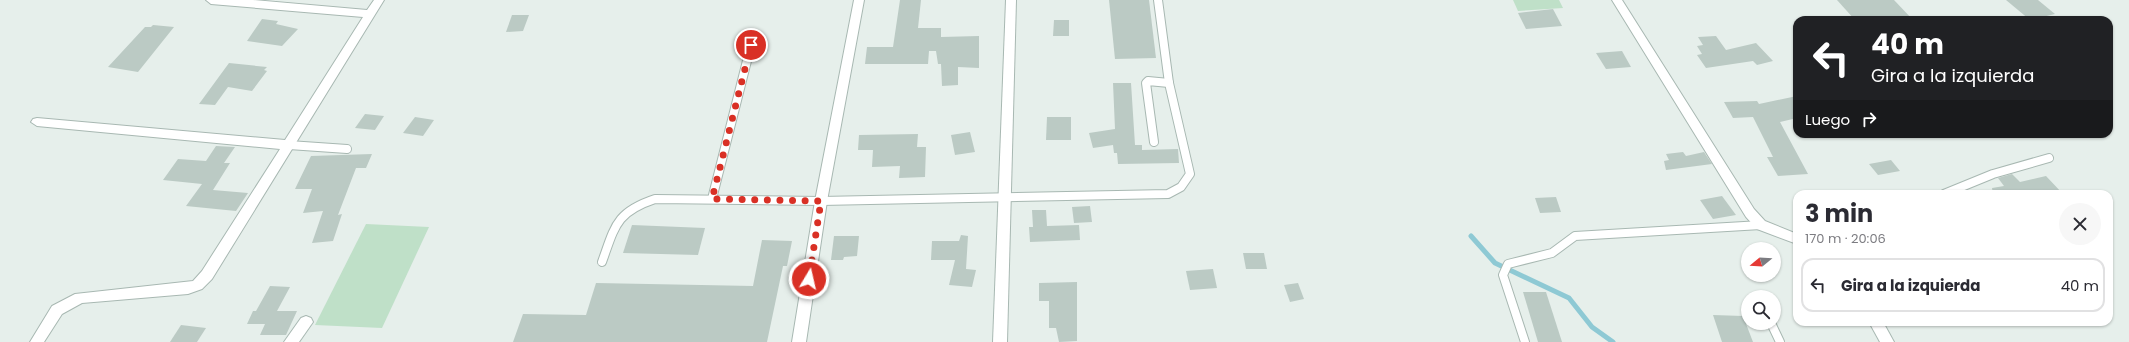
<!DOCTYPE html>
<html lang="es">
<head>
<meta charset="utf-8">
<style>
  body { margin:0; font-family:Poppins,sans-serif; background:#f7f7f7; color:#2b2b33; height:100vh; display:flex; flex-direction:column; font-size:15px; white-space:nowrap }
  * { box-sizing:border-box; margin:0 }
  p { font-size:13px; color:#7c7c81 }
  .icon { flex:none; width:22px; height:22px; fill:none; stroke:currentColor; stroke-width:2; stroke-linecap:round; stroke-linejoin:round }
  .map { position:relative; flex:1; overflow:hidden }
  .drawer { position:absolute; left:1793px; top:190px; width:320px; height:136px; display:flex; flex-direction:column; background:#fff; border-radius:12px; box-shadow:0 1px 3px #0004 }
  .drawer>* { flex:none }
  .hud { position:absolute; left:1793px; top:16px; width:320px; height:122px; border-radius:12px; box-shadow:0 1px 3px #0004; background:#202124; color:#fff; overflow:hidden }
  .needle { width:26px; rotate:252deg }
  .fabs { position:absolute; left:1741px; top:242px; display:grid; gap:8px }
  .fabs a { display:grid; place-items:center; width:40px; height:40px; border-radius:50%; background:#fff; box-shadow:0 1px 3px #0004; font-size:20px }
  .pin { position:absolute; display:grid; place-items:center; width:34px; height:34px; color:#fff; margin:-17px; border:2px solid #fff; border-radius:50%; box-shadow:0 1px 4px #0007 }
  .me { position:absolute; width:44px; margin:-22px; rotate:9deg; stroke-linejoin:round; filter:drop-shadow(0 0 3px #0008) }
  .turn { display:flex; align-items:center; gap:14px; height:84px; padding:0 12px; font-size:18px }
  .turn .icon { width:52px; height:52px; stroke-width:2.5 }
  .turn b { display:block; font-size:28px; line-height:34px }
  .then { display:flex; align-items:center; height:38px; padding:0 12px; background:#0003; gap:8px; font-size:15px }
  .round { display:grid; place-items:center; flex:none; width:42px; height:42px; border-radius:21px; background:#f7f7f7 }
  .headline { display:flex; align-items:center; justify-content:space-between; height:68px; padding:0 12px }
  h1 { font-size:24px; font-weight:700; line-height:30px }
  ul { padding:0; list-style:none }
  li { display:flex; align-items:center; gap:12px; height:54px; margin:0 8px 6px; padding:0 4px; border:2px solid #e1e1e2; border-radius:12px }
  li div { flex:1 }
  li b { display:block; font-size:15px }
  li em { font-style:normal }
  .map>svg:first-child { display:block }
  .green { fill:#bfe0c8 }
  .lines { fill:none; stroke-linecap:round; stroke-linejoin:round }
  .stream { stroke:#8ec9d4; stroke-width:5 }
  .building { fill:#bbcac4 }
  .service-casing { stroke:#a8b8b2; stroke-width:10 }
  .minor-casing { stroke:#a8b8b2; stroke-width:2 }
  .service { stroke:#fff; stroke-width:8 }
  .minor { fill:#fff; fill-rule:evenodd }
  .route { stroke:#d93025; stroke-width:7; stroke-dasharray:0 12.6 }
</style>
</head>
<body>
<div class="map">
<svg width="2129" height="342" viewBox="0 0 2129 342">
  <rect width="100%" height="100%" fill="#e6efeb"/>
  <!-- green -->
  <g class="green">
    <path d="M1513 0H1559L1563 8 1518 11Z"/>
    <path d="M366 224 429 227 382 328 315 325Z"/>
  </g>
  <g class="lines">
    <!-- stream -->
    <path class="stream" d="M1471 236 1495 263 1569 298 1592 327 1613 342"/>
  </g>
  <!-- building -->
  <g class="building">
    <path d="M900 0H921L918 28H941V37L979 36V68L958 67V85L942 86 941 64H938L936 51H929L928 64H865L867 47H893Z"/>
    <path d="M1109 0H1149L1156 58 1115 59Z"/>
    <path d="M1837 0H1894L1913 20H1855Z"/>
    <path d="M2006 0H2038L2055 14 2030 20Z"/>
    <path d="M1553 9 1562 26 1526 29 1518 13Z"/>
    <path d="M512 15H529L523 31 506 32Z"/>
    <path d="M262 19 278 21 276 24 298 29 282 46 247 41Z"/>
    <path d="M1054 20H1069V36H1053Z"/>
    <path d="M153 25 174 27 138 72 108 67 145 27H151Z"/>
    <path d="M1716 36 1726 50 1756 43 1773 61 1757 65 1753 61 1706 68 1697 55 1702 54 1697 46 1703 45 1698 37Z"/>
    <path d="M1622 51 1631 67 1606 69 1596 53Z"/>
    <path d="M229 63 267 67 264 70 267 71 252 91 228 87 215 105 199 104Z"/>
    <path d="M1113 83H1131L1135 145H1142V150L1178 149 1179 163 1118 164 1117 153H1114L1113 145 1093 148 1089 133 1115 129Z"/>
    <path d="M1797 96V118L1780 122 1808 174 1778 176 1767 157H1773L1753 117 1733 118 1724 102 1757 101 1759 104Z"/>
    <path d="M365 114 384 116 375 130 355 128Z"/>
    <path d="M415 117 434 120 423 136 403 133Z"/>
    <path d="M1047 117H1071V140H1046Z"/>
    <path d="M970 132 975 152 955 155 951 135Z"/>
    <path d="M918 134 917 147H926L925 177 899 178 900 166 872 167 873 150H858L859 135Z"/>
    <path d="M216 146 235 147 224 163H230L213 190 248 193 236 211 186 206 202 184 163 180 178 159 206 161Z"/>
    <path d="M1683 152 1686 156 1704 152 1712 164 1666 170 1664 161 1669 160 1666 154Z"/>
    <path d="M372 154 366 168H356L338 215 342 214 333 241 312 243 323 211 303 213 312 189H295L311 156Z"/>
    <path d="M1891 160 1900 171 1878 175 1869 164Z"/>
    <path d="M2012 174 2020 182 2046 176 2063 194H1993L1992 188 2004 186 1998 178Z"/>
    <path d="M1722 196 1736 215 1713 219 1700 200Z"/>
    <path d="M1556 197 1561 212 1540 213 1535 198Z"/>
    <path d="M1090 206 1092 222 1074 223 1072 207Z"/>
    <path d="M1032 210H1046L1047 226 1079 225 1080 240 1030 242 1029 227H1033Z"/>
    <path d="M632 225 705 228 698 255 623 253Z"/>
    <path d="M961 235 968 236 966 269 976 270 972 287 949 285 955 260H931L932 241H959Z"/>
    <path d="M834 236H859L857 256 844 257 843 260H831Z"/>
    <path d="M762 240 792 241 787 266H783L767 342H513L523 314 586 315 596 283 753 286Z"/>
    <path d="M1243 253H1264L1267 269H1246Z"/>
    <path d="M1213 269 1217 288 1190 290 1186 271Z"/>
    <path d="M1077 282V341L1059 342 1056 328H1049V301H1039V283Z"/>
    <path d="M1298 283 1304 299 1290 302 1284 285Z"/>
    <path d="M270 286 290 287 277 311H297L286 335H260L265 324H247L253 311H256Z"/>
    <path d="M1523 292H1546L1562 342H1538Z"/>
    <path d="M1713 315 1743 316 1753 342H1722Z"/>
    <path d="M181 325 206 328 197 342H170Z"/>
  </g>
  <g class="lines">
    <!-- service casing -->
    <g class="service-casing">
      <g id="service">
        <path d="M1154 142 1146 83 1148 81 1169 83"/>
        <path d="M289 145 347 149"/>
        <path d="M1944 194 1993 174 2049 158"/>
        <path d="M712 199 751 45"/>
        <path d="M602 262C615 226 616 212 655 199L821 201 1168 194 1181 187 1190 174 1169 83 1158 0"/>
        <path d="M1771 323 1780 342"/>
        <path d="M1525 342 1503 275 1508 264 1552 253 1575 236 1761 225"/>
      </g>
    </g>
    <!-- minor casing -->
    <g class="minor-casing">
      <g id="minor">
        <path d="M206 0H253L367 10 374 0H384L212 279 202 289 188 294 82 303 62 314 44 342H30L52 306 75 294 193 281 202 271 280 149 37 126 31 122 33 119 37 118 285 140 363 17 211 4Z"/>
        <path d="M854 0H864L827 201 806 342H792L815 201Z"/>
        <path d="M1006 0H1016L1007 342H993Z"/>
        <path d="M1612 0H1622L1754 209 1765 221 1797 234V244L1757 229 1746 217Z"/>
        <path d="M306 316 311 318 313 322 299 342H284L301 318Z"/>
        <path d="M1869 322H1883L1894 342H1880Z"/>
      </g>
    </g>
    <!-- service -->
    <use href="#service" class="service"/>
    <!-- minor -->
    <use href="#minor" class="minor"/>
  </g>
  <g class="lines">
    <!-- route -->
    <path class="route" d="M751 45 712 199 821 201 809 279"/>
  </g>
</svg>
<div class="fabs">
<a><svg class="needle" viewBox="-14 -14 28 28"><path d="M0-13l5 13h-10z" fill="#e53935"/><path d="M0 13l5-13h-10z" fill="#7c7c81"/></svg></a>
<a><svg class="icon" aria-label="search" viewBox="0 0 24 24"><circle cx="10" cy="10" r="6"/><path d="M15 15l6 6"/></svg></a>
</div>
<div class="pin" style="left:751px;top:45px;background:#d93025"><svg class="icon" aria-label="arrive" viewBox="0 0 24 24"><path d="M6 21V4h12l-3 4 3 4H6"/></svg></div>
<svg class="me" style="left:809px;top:279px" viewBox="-20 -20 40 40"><circle r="17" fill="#d93025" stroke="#fff" stroke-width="3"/><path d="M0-11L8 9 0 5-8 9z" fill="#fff"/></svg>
<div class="hud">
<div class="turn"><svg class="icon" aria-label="left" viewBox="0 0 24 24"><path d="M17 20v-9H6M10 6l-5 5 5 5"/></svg><div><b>40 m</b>Gira a la izquierda</div></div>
<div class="then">Luego<svg class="icon" aria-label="right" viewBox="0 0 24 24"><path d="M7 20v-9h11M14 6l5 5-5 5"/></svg></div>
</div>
<section class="drawer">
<div class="headline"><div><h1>3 min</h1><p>170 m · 20:06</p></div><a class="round"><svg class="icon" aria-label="close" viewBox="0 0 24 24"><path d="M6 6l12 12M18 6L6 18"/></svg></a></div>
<ul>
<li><svg class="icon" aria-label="left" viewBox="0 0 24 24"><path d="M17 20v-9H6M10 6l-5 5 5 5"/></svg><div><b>Gira a la izquierda</b></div><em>40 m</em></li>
</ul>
</section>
</div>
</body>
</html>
